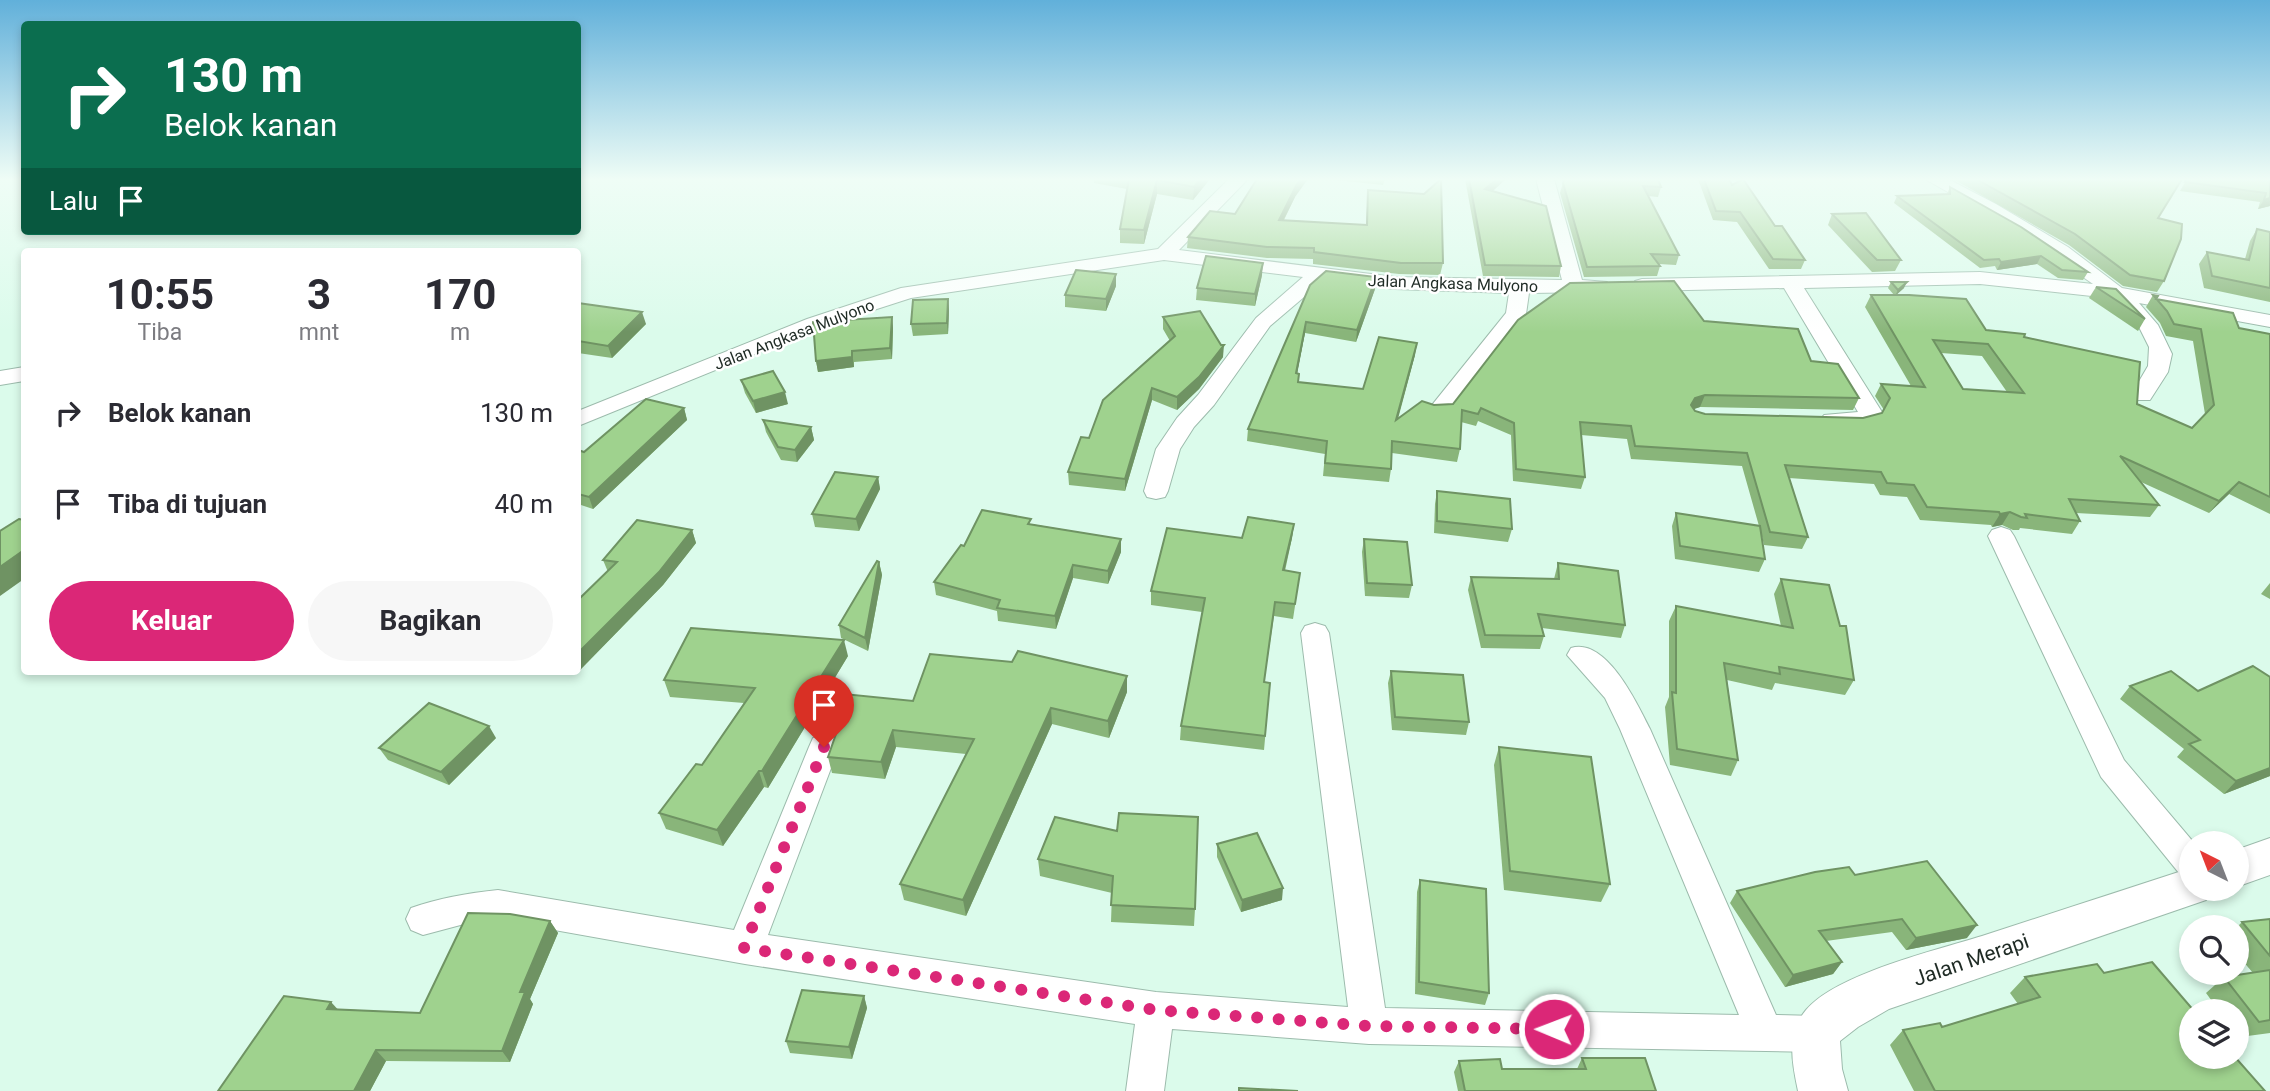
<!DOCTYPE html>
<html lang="id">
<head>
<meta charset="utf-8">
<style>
  body { margin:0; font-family:Roboto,sans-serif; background:#f7f7f7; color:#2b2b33; height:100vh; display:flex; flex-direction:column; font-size:26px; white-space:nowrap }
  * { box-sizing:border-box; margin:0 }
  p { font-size:23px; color:#7c7c81 }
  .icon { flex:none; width:38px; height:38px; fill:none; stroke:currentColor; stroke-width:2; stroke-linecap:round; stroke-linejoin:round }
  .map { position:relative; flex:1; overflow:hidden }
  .sheet { position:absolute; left:21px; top:248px; width:560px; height:427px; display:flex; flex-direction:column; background:#fff; border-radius:7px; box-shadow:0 4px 10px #0003 }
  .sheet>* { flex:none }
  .guide { position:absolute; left:21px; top:21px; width:560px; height:214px; border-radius:7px; box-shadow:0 4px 10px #0003; background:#0b6e4f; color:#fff; overflow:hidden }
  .needle { width:46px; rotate:318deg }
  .controls { position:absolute; left:2179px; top:831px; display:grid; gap:14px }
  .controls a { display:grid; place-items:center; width:70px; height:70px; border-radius:50%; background:#fff; box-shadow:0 4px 10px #0003; font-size:35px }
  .pin { position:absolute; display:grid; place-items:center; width:60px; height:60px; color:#fff; margin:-72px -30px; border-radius:50% 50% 50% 0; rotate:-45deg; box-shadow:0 0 7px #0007 }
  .pin .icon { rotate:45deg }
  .me { position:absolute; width:77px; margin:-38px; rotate:271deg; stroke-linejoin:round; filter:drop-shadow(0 0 5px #0008) }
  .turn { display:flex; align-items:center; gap:24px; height:147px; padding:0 28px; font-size:32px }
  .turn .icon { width:91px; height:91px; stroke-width:2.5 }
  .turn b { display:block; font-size:49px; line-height:60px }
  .then { display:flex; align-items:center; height:66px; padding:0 28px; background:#0003; gap:14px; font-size:26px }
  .eta { display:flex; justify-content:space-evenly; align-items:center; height:119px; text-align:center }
  .eta b { font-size:42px; font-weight:700; line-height:49px }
  .button { display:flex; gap:14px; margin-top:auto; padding:14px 28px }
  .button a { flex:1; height:80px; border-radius:42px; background:#db2777; color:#fff; font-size:28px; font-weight:700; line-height:80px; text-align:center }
  .button a+a { background:#f7f7f7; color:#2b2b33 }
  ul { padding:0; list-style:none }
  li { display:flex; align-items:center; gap:21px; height:91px; padding:0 28px }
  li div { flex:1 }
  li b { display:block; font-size:26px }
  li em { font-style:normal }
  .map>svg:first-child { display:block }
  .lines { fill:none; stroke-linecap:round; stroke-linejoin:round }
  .minor-casing { stroke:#9cbbac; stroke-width:2 }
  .tertiary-casing { stroke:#9cbbac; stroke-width:2 }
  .minor { fill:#fff; fill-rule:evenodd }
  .tertiary { fill:#fff; fill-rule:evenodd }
  .wall { fill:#89b57a; fill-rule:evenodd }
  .shaded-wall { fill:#6f9363 }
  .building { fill:#9fd28e; stroke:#6f9363; stroke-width:2; fill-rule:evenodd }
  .route { stroke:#db2777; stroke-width:12; stroke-dasharray:0 21.6 }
  .labels { text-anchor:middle; stroke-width:5; stroke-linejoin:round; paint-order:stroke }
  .far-street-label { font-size:16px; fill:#1e2a24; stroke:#fff }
  .near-street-label { font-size:21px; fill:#1e2a24; stroke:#fff }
</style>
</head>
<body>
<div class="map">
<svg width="2270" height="1091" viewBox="0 0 2270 1091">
  <rect width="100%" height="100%" fill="#dbfbeb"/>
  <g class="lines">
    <!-- minor casing -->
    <g class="minor-casing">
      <g id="minor">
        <path d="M1229 179H1248L1179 250 1395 277 1562 280 1536 179H1554L1582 280 1607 282 1610 286 1607 290 1600 292 1529 293 1526 314 1448 415H1432L1428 410 1506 313 1509 293 1395 289 1324 280 1270 326 1214 405 1194 427 1180 449 1168 491 1165 497 1156 499 1147 497 1144 491 1156 449 1177 418 1198 395 1256 318 1303 277 1164 260 911 298 821 327 578 426V411L807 319 901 288 1158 249Z"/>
        <path d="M1925 179H1948L1996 204 2068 247 2122 288 2270 315V327L2139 303 2158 325 2172 354 2168 372 2150 400H2134L2131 395 2148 366 2149 347 2139 327 2110 298 1980 284 1804 288 1882 412 1875 423 1832 427 1824 425 1820 420 1824 415 1858 412 1784 288 1642 291 1635 289 1632 285 1635 281 1642 279 1980 272 2093 284 2018 232Z"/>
        <path d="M24 367V381L0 385V371Z"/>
        <path d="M2001 527 2010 530 2014 536 2124 760 2195 844H2191V877L2179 873 2101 777 1988 536 1992 530Z"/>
        <path d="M1315 623 1325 626 1329 633 1385 1008 1739 1015 1620 729 1605 698 1567 655 1571 648C1606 637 1637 703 1650 729L1776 1015 1816 1016 1829 1021 1835 1034 1829 1047 1816 1052 1369 1044 1172 1029 1164 1091H1126L1135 1024 745 964 498 920 468 923 423 935 411 930 406 919 411 908C439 898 468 893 498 890L734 930 809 747 813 738 824 735 835 738 839 747 768 935 1156 992 1348 1007 1301 633 1305 626Z"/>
      </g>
    </g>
    <!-- tertiary casing -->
    <g class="tertiary-casing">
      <g id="tertiary">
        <path d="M2270 838V875L2236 887V850Z"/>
        <path d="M2191 868V889H2212L2206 900 1889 1009 1858 1027 1840 1041 1842 1069 1848 1091H1798C1792 1063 1786 1034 1806 1010 1836 974 1937 950 1982 936 2052 913 2121 891 2191 868Z"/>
      </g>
    </g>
    <!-- minor -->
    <use href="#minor" class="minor"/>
    <!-- tertiary -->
    <use href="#tertiary" class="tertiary"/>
  </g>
  <!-- wall -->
  <g class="wall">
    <path d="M1094 179H1210L1193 200 1157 194 1144 244 1120 243V229L1127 189 1094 183Z"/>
    <path d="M1326 179H1385L1383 185Z"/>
    <path d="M1465 179H1506L1492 191 1561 266 1559 277 1483 276Z"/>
    <path d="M1564 179 1661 187 1658 197 1648 196 1679 255 1676 265 1659 264 1660 266 1657 276 1584 277 1560 193Z"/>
    <path d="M1698 179H1729L1732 185 1775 226 1805 260 1801 269H1769L1737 222 1713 220Z"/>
    <path d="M1953 179H2182L2158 218 2164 281 2157 292 2123 286 2069 245Z"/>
    <path d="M2187 179H2270V206L2258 209 2260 202 2180 191Z"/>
    <path d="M1950 187 2088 272 2083 280 2058 278 2037 264 1997 270 1995 266 1980 268 1894 203 1897 196 1947 194Z"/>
    <path d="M1368 190 1443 263 1440 275 1399 274 1313 264V259L1267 258 1187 248 1188 237 1235 214 1295 197 1284 220 1366 225Z"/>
    <path d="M1832 214 1901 260 1895 271 1872 272 1828 225Z"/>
    <path d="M2257 229 2270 232V302L2204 288 2199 264 2207 252 2245 259 2250 241Z"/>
    <path d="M1262 275 1255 306 1196 300 1197 288Z"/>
    <path d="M1891 282 1904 288 1896 295 1986 330 2024 337 2137 404 2192 428 2205 414 2193 341 2166 336 2160 323 2146 307 2153 295 2156 299 2239 328 2270 334V514L2229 494 2209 513 2141 482 2159 505 2150 517 2076 513 2080 521 2072 534 2020 528 2019 530H2013L2002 525 1992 527 1991 525 1920 520 1907 497 1880 495 1874 484 1789 478 1808 537 1802 549 1764 545 1761 532 1765 559 1759 572 1675 559 1672 526 1676 513 1759 526 1742 466 1631 459 1627 439 1581 435 1585 477 1581 489 1513 481 1511 435 1478 421 1476 426 1461 422 1460 449 1457 462 1392 453 1391 469 1389 482 1323 476 1325 454 1247 441 1248 429 1310 285 1375 289 1356 342 1305 333 1297 373 1298 382 1363 389 1415 355 1398 419 1434 405 1453 404 1704 321 1811 361 1859 398 1853 410 1700 407 1694 409 1695 411 1705 414 1863 418 1882 413 1884 410 1875 396 1881 384 1911 386 1865 307 1871 295H1894L1888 288ZM1941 353 1982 356 2007 392 1963 389Z"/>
    <path d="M1116 286 1106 311 1065 307V295Z"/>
    <path d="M2096 287 2145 319 2138 331 2089 298Z"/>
    <path d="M948 299 949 310 948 334 913 336 911 324Z"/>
    <path d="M578 303 646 324 612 358 578 353Z"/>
    <path d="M846 317V320L892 317 893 328 892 359 854 362V367L818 372 816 361Z"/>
    <path d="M1163 317 1223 357 1199 389 1177 410 1152 400 1125 491 1069 485 1068 472 1089 438 1170 341 1163 329Z"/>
    <path d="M741 380 788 404 756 413 745 393Z"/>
    <path d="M684 408 687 420 593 509 578 504V450L584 452Z"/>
    <path d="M763 420 811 427 814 440 797 462 781 460 766 432Z"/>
    <path d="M878 477 880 489 859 531 815 527 812 514Z"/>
    <path d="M1437 491 1512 529 1508 542 1434 533 1435 504Z"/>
    <path d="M1031 524 1121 539V552L1108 584 1073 578 1056 629 998 621 997 611 936 595 934 582 964 546Z"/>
    <path d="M1294 524 1292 538 1285 571 1300 573 1293 619 1274 616 1264 682 1270 683 1264 750 1180 740 1181 726 1202 612 1151 605V591L1242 538Z"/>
    <path d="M692 530 696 543 663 585 580 670 578 669V600L608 572 603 560Z"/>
    <path d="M1364 539 1412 585 1409 598 1365 596 1362 552Z"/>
    <path d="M879 562 882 575 868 651 841 638 839 625Z"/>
    <path d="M1558 563 1625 625 1621 638 1542 628 1544 636 1540 649 1481 648 1468 590 1471 577 1554 579Z"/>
    <path d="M1781 579 1854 680 1845 695 1775 683 1772 690 1727 680 1738 760 1731 776 1670 765 1665 707 1669 697V621L1676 606 1781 626 1774 594Z"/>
    <path d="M2270 583V599L2261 594Z"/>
    <path d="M848 656 768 788 764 787 723 846 666 829 659 813 702 765 744 703 670 697 664 680Z"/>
    <path d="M1391 671 1469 722 1466 735 1392 730 1388 683Z"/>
    <path d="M1127 676V692L1109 738 1052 724 966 916 904 900 900 884 966 754 896 747 885 779 832 773 828 757 837 734 833 720 913 701Z"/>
    <path d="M2130 686 2198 691 2270 776 2224 794 2177 757 2184 749 2120 699Z"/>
    <path d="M496 738 449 785 388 760 379 748Z"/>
    <path d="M1499 747 1610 884 1601 902 1504 890 1494 765Z"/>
    <path d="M1055 817 1195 909 1194 926 1111 922 1112 893 1040 876 1038 859Z"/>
    <path d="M1217 844 1282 900 1241 912 1217 857Z"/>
    <path d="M1855 875 1967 938 1906 950 1892 932 1826 941 1842 962 1833 974 1785 987 1730 903 1737 891Z"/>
    <path d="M1420 880 1489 993 1485 1005 1415 994 1417 892Z"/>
    <path d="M2270 919V1033L2240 1037 2236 1033V1012H2220L2206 993 2224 977 2253 973 2236 953V928L2242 922Z"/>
    <path d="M550 921 558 933 530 999 533 1004 510 1062 386 1061 370 1091H218L337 1009 420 1013Z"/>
    <path d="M2104 973 2265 1091H1914L1890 1045 1903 1030 1942 1027 2018 1004 2010 993 2025 977Z"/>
    <path d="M864 996 867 1008 852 1059 790 1053 786 1041Z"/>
    <path d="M1582 1058 1656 1091H1458L1454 1072 1459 1061 1502 1069H1577Z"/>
  </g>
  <!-- shaded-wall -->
  <g class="shaded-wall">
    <path d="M1200 179H1210L1193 200 1194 187Z"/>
    <path d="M1301 179H1308L1295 197 1278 231 1279 220 1296 186Z"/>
    <path d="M1497 179H1506L1483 200 1485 189Z"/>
    <path d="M1157 180V194L1144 244V230Z"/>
    <path d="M2270 198V206L2258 209 2264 200Z"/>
    <path d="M2041 256 2037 264 1997 270 2001 262Z"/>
    <path d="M1263 263 1262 275 1255 306V294Z"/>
    <path d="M1116 274V286L1106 311V299Z"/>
    <path d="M1376 277 1375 289 1356 342 1357 330Z"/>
    <path d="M1907 282 1904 288 1895 296 1898 290Z"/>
    <path d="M948 299 949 310 948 334 947 323Z"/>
    <path d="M642 312 646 324 612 358 608 346Z"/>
    <path d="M892 317 893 328 892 359 890 348Z"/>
    <path d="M1306 322 1305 333 1295 385 1296 373Z"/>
    <path d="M1417 343 1415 355 1394 432 1396 420Z"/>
    <path d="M1224 345 1223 357 1199 389 1177 410V397Z"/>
    <path d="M852 351 854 367 818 372 816 361Z"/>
    <path d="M1152 388V400L1125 491V479Z"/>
    <path d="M785 392 788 404 756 413 753 401Z"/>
    <path d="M1705 395 1700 407 1691 410V405L1695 398Z"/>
    <path d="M684 408 687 420 593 509 589 497Z"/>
    <path d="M811 427 814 440 797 462 795 450Z"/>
    <path d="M878 477 880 489 859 531 856 519Z"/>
    <path d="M2239 482 2229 494 2209 513 2219 501Z"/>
    <path d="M2010 512 2002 525 1992 527 2000 514Z"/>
    <path d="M1294 524 1292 538 1281 585 1283 570Z"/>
    <path d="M692 530 696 543 663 585 580 670 578 665V653Z"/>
    <path d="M1121 539V552L1108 584V571Z"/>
    <path d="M24 550V579L0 596V567Z"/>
    <path d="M879 562 882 575 868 651 865 638Z"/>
    <path d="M1073 565V578L1056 629 1055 616Z"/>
    <path d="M844 640 848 656 768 788 762 771Z"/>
    <path d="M1127 676V692L1109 738 1108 721Z"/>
    <path d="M1051 708 1052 724 966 916 963 900Z"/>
    <path d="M489 726 496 738 449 785 441 772Z"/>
    <path d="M893 730 896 747 885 779 881 762Z"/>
    <path d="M2270 768V776L2224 794 2236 781Z"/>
    <path d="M759 771 764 787 723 846 717 830Z"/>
    <path d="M1283 888 1282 900 1241 912 1242 900Z"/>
    <path d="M550 921 558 933 530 999 533 1004 510 1062 502 1051 520 992Z"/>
    <path d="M1977 925 1967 938 1906 950 1916 938Z"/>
    <path d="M1842 962 1833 974 1785 987 1793 975Z"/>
    <path d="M864 996 867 1008 852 1059 849 1047Z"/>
    <path d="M331 1002 342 1014 327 1009Z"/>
    <path d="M376 1050 386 1061 370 1091H354Z"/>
  </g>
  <!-- building -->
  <g class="building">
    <path d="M1129 179H1200L1194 187 1157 180 1144 230 1120 229Z"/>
    <path d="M1257 179H1301L1296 186 1279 220 1367 225 1368 190 1424 194 1441 179 1443 263H1401L1314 252V248L1267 247 1188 237 1210 211 1235 214Z"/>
    <path d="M1469 179H1497L1485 189 1546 206 1561 266 1485 265Z"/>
    <path d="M1564 179H1658L1661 187 1643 186 1679 255 1651 254 1660 266 1587 267 1563 183Z"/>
    <path d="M1704 179H1729L1732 185 1743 179 1775 226H1782L1805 260 1773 259 1740 212 1716 211Z"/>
    <path d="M1976 179H2182L2158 218 2182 224 2181 239 2164 281 2130 275 2075 234Z"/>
    <path d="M2187 179H2270V198L2264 200 2266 193 2185 182Z"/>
    <path d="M1950 187 2021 227 2088 272 2062 270 2041 256 2001 262 1999 259 1984 260 1897 196 1950 194Z"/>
    <path d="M1866 213 1901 260H1877L1832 214Z"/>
    <path d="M2257 229 2270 232V288L2212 276 2207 252 2249 260Z"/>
    <path d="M1206 256 1263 263 1255 294 1197 288Z"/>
    <path d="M1076 270 1116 274 1106 299 1065 295Z"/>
    <path d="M1326 271 1376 277 1357 330 1306 322 1296 373 1299 374 1298 382 1363 389 1379 337 1417 343 1396 420 1422 401 1434 405 1453 404 1518 320 1570 283 1674 281 1704 321 1798 329 1811 361 1838 364 1859 398 1705 395 1695 398 1691 405 1695 411 1705 414 1863 418 1882 413 1890 398 1881 384 1925 387 1871 295H1909L1966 299 1986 330 2025 334 2024 337 2140 362 2137 404 2192 428 2214 405 2201 329 2174 324 2167 311 2153 295 2158 296 2156 299 2233 313 2239 328 2270 334V497L2239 482 2219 501 2120 456 2159 505 2069 499 2080 521 2025 514 2027 518 2021 517 2010 512 2000 514 1999 512 1927 507 1914 485 1887 483 1881 472 1785 465 1808 537 1770 532 1747 453 1635 446 1631 426 1580 422 1585 477 1516 469 1514 423 1481 408 1478 414 1462 410 1460 449 1392 441 1391 469 1325 463 1327 441 1248 429 1310 285ZM1933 340 1988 344 2024 393 1963 389Z"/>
    <path d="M1891 282H1907L1898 290Z"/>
    <path d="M2096 287 2116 289 2145 319Z"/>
    <path d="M948 299 947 323 911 324 913 300Z"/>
    <path d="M578 303 642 312 608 346 578 341Z"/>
    <path d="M1200 311 1221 345H1224L1199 377 1177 397 1152 388 1125 479 1068 472 1081 437 1089 438 1103 400 1175 336 1163 317Z"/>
    <path d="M846 317 845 320 892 317 890 348 852 351V357L816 361 813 322Z"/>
    <path d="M773 371 785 392 753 401 741 380Z"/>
    <path d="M646 399 684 408 589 497 578 494V450L584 452Z"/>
    <path d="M763 420 811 427 795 450 778 447Z"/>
    <path d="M835 472 878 477 856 519 812 514Z"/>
    <path d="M1437 491 1510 499 1512 529 1437 521Z"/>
    <path d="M982 510 1031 519 1028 524 1121 539 1108 571 1073 565 1055 616 997 608 1000 600 934 582 961 545 964 546Z"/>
    <path d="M1676 513 1760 526 1765 559 1680 546Z"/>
    <path d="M1248 517 1294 524 1283 570 1300 573 1295 604 1275 602 1264 682 1270 683 1265 736 1181 726 1205 598 1151 591 1167 528 1242 538Z"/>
    <path d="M19 519 24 520V550L0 567V531Z"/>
    <path d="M637 520 692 530 659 572 578 653V600L617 562 603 560Z"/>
    <path d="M1364 539 1407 542 1412 585 1367 583Z"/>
    <path d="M877 561 879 562 865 638 839 625Z"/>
    <path d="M1558 563 1618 571 1625 625 1538 614 1544 636 1485 635 1471 577 1559 579Z"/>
    <path d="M1781 579 1829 585 1840 626H1846L1854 680 1779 667 1780 674 1724 663 1738 760 1677 749 1672 692 1676 693V606L1793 628Z"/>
    <path d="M691 628 844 640 762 771H759L717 830 659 813 696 764 702 765 755 688 664 680Z"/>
    <path d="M1018 651 1127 676 1108 721 1051 708 963 900 900 884 974 739 893 730 881 762 828 757 837 731 833 720 844 694 913 701 930 654 1012 662Z"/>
    <path d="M2253 666 2270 677V768L2236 781 2189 744 2200 740 2130 686 2171 671 2198 691Z"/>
    <path d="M1391 671 1463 675 1469 722 1395 717Z"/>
    <path d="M429 703 489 726 441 772 379 748Z"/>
    <path d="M1499 747 1591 757 1610 884 1510 871Z"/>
    <path d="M1119 813 1198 817 1195 909 1111 905 1113 876 1038 859 1055 817 1117 831Z"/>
    <path d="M1257 833 1283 888 1242 900 1217 844Z"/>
    <path d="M1927 861 1977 925 1916 938 1902 919 1819 931 1842 962 1793 975 1737 891 1815 872 1849 867 1855 875Z"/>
    <path d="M1420 880 1486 889 1489 993 1419 982Z"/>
    <path d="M468 913 510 914 550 921 520 992H525L502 1051 376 1050 354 1091H218L284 996 331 1002 327 1009 420 1013Z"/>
    <path d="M2270 919V956L2242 922Z"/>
    <path d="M2152 962 2195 1012H2191V1057H2235L2265 1091H1935L1903 1030 1940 1023 1942 1027 2040 997 2025 977 2097 964 2104 973Z"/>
    <path d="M2270 970V1020L2259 1022 2224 977Z"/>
    <path d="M802 990 864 996 849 1047 786 1041Z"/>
    <path d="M1582 1058H1645L1656 1091H1465L1459 1061 1500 1059 1502 1069H1586Z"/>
    <path d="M1239 1088 1298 1091H1239Z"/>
  </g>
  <!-- sky -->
  <linearGradient id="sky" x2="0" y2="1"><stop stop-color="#61b0da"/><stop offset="0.54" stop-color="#effdf6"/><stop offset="1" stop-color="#effdf6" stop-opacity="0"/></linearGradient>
  <rect width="2270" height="332" fill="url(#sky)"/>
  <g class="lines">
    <!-- route -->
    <path class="route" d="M824 747 744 948 1156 1010 1369 1026 1554 1029"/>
  </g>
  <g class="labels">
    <!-- far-street labels -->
    <g class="far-street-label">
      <text transform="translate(1453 283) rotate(2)" y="6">Jalan Angkasa Mulyono</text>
      <text transform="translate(794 334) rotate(-21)" y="6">Jalan Angkasa Mulyono</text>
    </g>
    <!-- near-street labels -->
    <g class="near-street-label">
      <text transform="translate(1971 960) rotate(-19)" y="7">Jalan Merapi</text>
    </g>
  </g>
</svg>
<div class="controls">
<a><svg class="needle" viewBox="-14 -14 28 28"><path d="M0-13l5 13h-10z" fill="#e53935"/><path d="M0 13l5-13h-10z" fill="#7c7c81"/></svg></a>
<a><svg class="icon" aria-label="search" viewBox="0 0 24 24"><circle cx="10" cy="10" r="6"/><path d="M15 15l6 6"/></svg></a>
<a><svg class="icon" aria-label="layers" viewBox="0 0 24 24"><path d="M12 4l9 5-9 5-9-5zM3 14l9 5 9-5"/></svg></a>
</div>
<div class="pin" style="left:824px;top:747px;background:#d93025"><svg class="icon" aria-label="arrive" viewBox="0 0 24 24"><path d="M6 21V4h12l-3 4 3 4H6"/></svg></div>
<svg class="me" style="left:1554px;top:1029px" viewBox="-20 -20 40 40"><circle r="17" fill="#db2777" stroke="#fff" stroke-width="3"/><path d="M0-11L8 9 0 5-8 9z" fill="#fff"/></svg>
<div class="guide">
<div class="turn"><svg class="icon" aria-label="right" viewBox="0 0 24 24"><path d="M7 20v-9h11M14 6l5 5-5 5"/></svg><div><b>130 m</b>Belok kanan</div></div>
<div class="then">Lalu<svg class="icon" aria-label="arrive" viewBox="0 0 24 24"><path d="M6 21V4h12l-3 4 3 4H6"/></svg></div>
</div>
<section class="sheet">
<div class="eta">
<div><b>10:55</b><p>Tiba</p></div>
<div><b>3</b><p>mnt</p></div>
<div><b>170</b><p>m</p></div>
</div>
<ul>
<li><svg class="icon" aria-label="right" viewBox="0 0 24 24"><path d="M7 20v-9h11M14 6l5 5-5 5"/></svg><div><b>Belok kanan</b></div><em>130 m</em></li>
<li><svg class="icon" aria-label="arrive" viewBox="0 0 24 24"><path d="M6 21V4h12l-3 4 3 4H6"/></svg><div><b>Tiba di tujuan</b></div><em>40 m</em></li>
</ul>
<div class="button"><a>Keluar</a><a>Bagikan</a></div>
</section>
</div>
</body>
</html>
